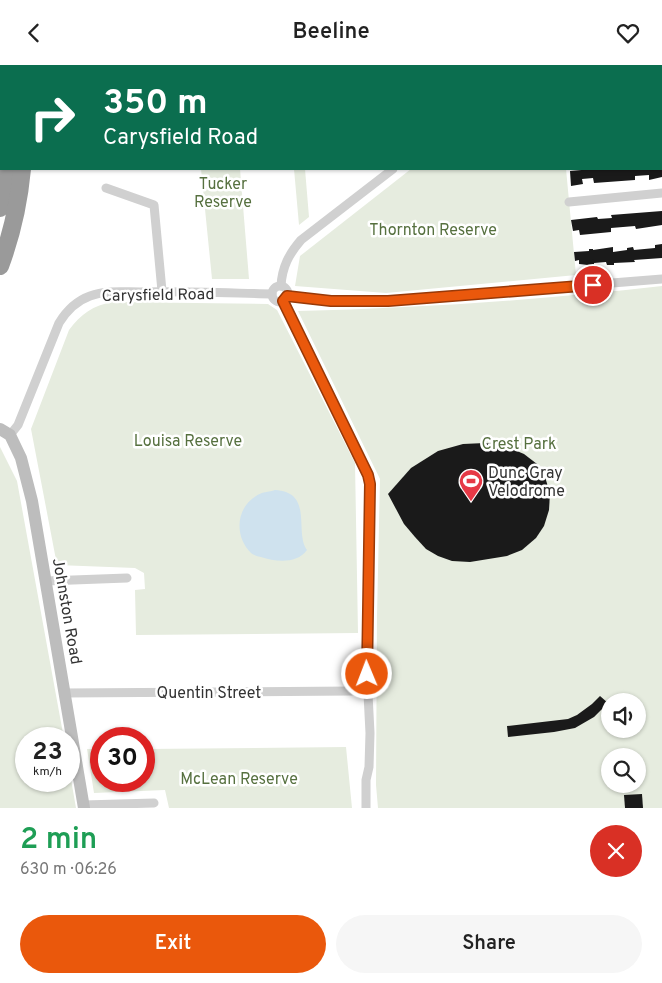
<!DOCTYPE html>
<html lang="en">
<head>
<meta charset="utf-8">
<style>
  body { margin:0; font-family:Overpass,sans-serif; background:#f6f6f6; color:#222; height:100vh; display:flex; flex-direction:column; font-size:19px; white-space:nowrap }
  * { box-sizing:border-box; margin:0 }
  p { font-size:16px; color:#767676 }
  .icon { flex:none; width:28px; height:28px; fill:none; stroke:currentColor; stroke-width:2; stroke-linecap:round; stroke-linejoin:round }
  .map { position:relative; height:743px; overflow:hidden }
  .drawer { display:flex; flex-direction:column; background:#fff; flex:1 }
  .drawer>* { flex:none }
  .hud { position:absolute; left:0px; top:0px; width:662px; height:105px; box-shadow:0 1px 4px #0004; background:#0b6e4f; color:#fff; overflow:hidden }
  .buttons { position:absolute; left:601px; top:628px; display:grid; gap:10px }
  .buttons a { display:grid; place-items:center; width:45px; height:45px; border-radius:50%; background:#fff; box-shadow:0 1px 4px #0004; font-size:25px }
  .speed { position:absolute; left:15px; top:662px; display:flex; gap:10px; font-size:25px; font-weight:700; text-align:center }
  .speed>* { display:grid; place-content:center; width:65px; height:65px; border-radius:50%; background:#fff; box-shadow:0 1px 4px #0004; line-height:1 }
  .speed small { font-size:12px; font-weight:400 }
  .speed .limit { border:8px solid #d22; background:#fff; color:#111 }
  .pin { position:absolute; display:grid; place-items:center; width:42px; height:42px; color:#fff; margin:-21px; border:2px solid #fff; border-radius:50%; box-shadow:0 1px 5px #0007 }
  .me { position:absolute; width:55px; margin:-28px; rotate:359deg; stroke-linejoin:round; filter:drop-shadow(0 0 4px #0008) }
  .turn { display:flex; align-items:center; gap:18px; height:105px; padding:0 20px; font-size:22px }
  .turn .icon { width:65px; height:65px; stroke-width:2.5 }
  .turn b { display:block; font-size:35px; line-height:42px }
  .round { display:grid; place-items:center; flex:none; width:52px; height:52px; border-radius:26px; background:#f6f6f6 }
  .overview { display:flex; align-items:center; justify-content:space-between; height:85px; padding:0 20px }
  h1 { font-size:30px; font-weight:600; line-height:38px; color:#1e9e55 }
  .button { display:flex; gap:10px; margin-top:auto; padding:10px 20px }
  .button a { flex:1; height:58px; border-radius:30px; background:#ea580c; color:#fff; font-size:20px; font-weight:600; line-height:58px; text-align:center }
  .button a+a { background:#f6f6f6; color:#222 }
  header { display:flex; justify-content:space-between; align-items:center; height:65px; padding:0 20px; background:#fff; font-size:22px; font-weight:600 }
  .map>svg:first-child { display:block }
  .green { fill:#e6ecdf; fill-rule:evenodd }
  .water { fill:#cfe2ee }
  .building { fill:#1a1a1a }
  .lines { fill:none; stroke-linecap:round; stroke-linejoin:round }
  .street { stroke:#d0d0d0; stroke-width:9 }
  .secondary { stroke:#bdbdbd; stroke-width:12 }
  .highway { stroke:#9a9a9a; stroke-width:18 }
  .route-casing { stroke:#983908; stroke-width:12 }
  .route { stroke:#ea580c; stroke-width:9 }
  .labels { text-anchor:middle; stroke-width:5; stroke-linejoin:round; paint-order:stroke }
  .park-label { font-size:16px; fill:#56703f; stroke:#fff }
  .street-label { font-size:16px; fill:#333; stroke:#fff }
  .poi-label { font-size:16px; fill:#333; stroke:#fff; text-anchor:start }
</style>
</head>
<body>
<header><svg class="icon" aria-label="back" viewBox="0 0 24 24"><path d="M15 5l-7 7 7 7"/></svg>Beeline<svg class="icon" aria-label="heart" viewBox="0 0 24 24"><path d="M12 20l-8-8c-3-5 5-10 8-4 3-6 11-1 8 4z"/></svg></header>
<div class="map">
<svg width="662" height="743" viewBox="0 0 662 743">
  <rect width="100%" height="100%" fill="#fff"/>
  <!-- green -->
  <g class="green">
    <rect x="394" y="0" width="202" height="1"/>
    <path d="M201 104H240L249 214H212Z"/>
    <path d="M294 104H305L309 152 299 160Z"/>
    <path d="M411 104H566L576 210 386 228 295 221 300 191Z"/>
    <path d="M662 221V743H378L376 720 377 552 380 414 298 246C419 243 541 235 662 221ZM610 636H638V664H610ZM610 691H638V719H610Z"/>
    <path d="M113 237 268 239 277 245 355 398 358 568 136 570 135 525 145 524 144 508 135 503 57 500 31 364 69 265C81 249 93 240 113 237Z"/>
    <path d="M0 382 17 416 64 674H26V716H69V703L76 743H0Z"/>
    <path d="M346 682 352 743H169L165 725 94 728 87 684H101V716H144V684Z"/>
  </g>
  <!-- water -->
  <path class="water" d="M275 425C314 427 294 467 307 485 297 499 276 497 261 492 257 491 253 490 251 488 234 471 236 443 256 431 261 427 269 427 275 425Z"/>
  <!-- building -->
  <g class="building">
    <path d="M593 104H662V112L649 115V110L635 111V115L594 118 593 113 582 114 583 119 571 121 570 106Z"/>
    <path d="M662 146V160L636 164 635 161 611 163V167L580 170 579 165 573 166 571 155 597 152 598 154 612 153 611 150Z"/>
    <path d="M662 179V193L634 195 635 197 614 198V200H607L606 197 594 198V200L588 201V200L579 199V195L575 196 574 187 589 186V184H593V185L613 182V187L627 185V183L633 182 634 185 655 183V180Z"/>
    <path d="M485 378 505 381 524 389 537 399 545 412 550 428 549 445 544 461 536 473 522 485 507 491 470 497 452 496 438 491 426 484 415 472 404 459 388 429 411 403 438 386 463 379Z"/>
    <path d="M600 631 608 638 594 652 575 663 554 667 508 672 507 661 568 654 577 650 592 639Z"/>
    <path d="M642 729 643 743H625L624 730Z"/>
  </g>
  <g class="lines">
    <!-- street -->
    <g class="street">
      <path d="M384 0V1"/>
      <path d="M661 24 662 23"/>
      <path d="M661 39 662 40"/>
      <path d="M106 123 154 140 162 226"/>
      <path d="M569 137 662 128"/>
      <path d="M281 221C282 202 289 189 301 175L393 104"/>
      <circle cx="280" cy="229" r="8"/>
      <path d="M287 231 331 236H388L662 214"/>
      <path d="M283 236 369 410 370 419 369 522 366 590 370 668 369 702 366 715V743"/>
      <path d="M10 370 18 360 59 258C67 245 76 236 90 231 106 225 124 227 140 227 184 226 228 228 272 229"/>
      <path d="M46 516 127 513"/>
      <path d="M65 628 353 626"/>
      <path d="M84 740 154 738"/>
    </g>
    <!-- secondary -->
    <g class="secondary">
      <path d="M0 95 1 89"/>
      <path d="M0 364 10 370 21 393 32 436 84 743"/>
    </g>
    <!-- highway -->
    <g class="highway">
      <path d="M6 0 7 1"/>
      <path d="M0 35 1 40"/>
      <path d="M0 143 5 104"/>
      <path d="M0 201C12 169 19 137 22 104"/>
    </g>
  </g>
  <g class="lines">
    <!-- route casing -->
    <g class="route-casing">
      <path id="route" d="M367 609 370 419 368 410 283 236 287 231 331 236H388L593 220"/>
    </g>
    <!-- route -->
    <use href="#route" class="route"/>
  </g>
  <!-- icons -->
  <defs>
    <g id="stadium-pin" transform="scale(1.25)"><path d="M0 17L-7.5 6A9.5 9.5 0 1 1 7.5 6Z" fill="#e63946" stroke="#fff"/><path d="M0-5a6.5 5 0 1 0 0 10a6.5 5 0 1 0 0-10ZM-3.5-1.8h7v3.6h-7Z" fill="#fff"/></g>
  </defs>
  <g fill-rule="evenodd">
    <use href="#stadium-pin" x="471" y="416"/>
  </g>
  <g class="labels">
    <!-- park labels -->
    <g class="park-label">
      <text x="223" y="124">Tucker<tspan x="223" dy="18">Reserve</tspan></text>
      <text x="433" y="170">Thornton Reserve</text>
      <text x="188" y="381">Louisa Reserve</text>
      <text x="519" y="384">Crest Park</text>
      <text x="239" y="719">McLean Reserve</text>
    </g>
    <!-- street labels -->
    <g class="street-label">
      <text transform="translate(158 229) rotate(-1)" y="6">Carysfield Road</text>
      <text transform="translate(68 546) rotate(80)" y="6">Johnston Road</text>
      <text x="209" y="633">Quentin Street</text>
    </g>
    <!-- poi labels -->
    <g class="poi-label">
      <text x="488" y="413">Dunc Gray<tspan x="488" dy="18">Velodrome</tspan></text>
    </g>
  </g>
</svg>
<div class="buttons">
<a><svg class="icon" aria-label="sound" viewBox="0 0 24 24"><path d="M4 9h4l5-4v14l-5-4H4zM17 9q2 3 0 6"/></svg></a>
<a><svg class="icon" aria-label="search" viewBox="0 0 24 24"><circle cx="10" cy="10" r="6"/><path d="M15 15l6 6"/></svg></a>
</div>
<div class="speed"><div>23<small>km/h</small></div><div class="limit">30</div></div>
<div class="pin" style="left:593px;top:220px;background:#d93025"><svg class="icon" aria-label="arrive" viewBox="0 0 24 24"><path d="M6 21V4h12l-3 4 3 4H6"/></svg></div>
<svg class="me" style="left:367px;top:609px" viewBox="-20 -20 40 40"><circle r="17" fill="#ea580c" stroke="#fff" stroke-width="3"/><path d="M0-11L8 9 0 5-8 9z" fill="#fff"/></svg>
<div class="hud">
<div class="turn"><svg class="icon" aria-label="right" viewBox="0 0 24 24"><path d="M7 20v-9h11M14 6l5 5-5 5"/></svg><div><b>350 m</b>Carysfield Road</div></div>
</div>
</div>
<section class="drawer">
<div class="overview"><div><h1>2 min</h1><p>630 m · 06:26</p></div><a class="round" style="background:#d93025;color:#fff"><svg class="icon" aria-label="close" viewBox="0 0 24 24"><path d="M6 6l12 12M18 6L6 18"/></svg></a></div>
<div class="button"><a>Exit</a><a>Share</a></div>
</section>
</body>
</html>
